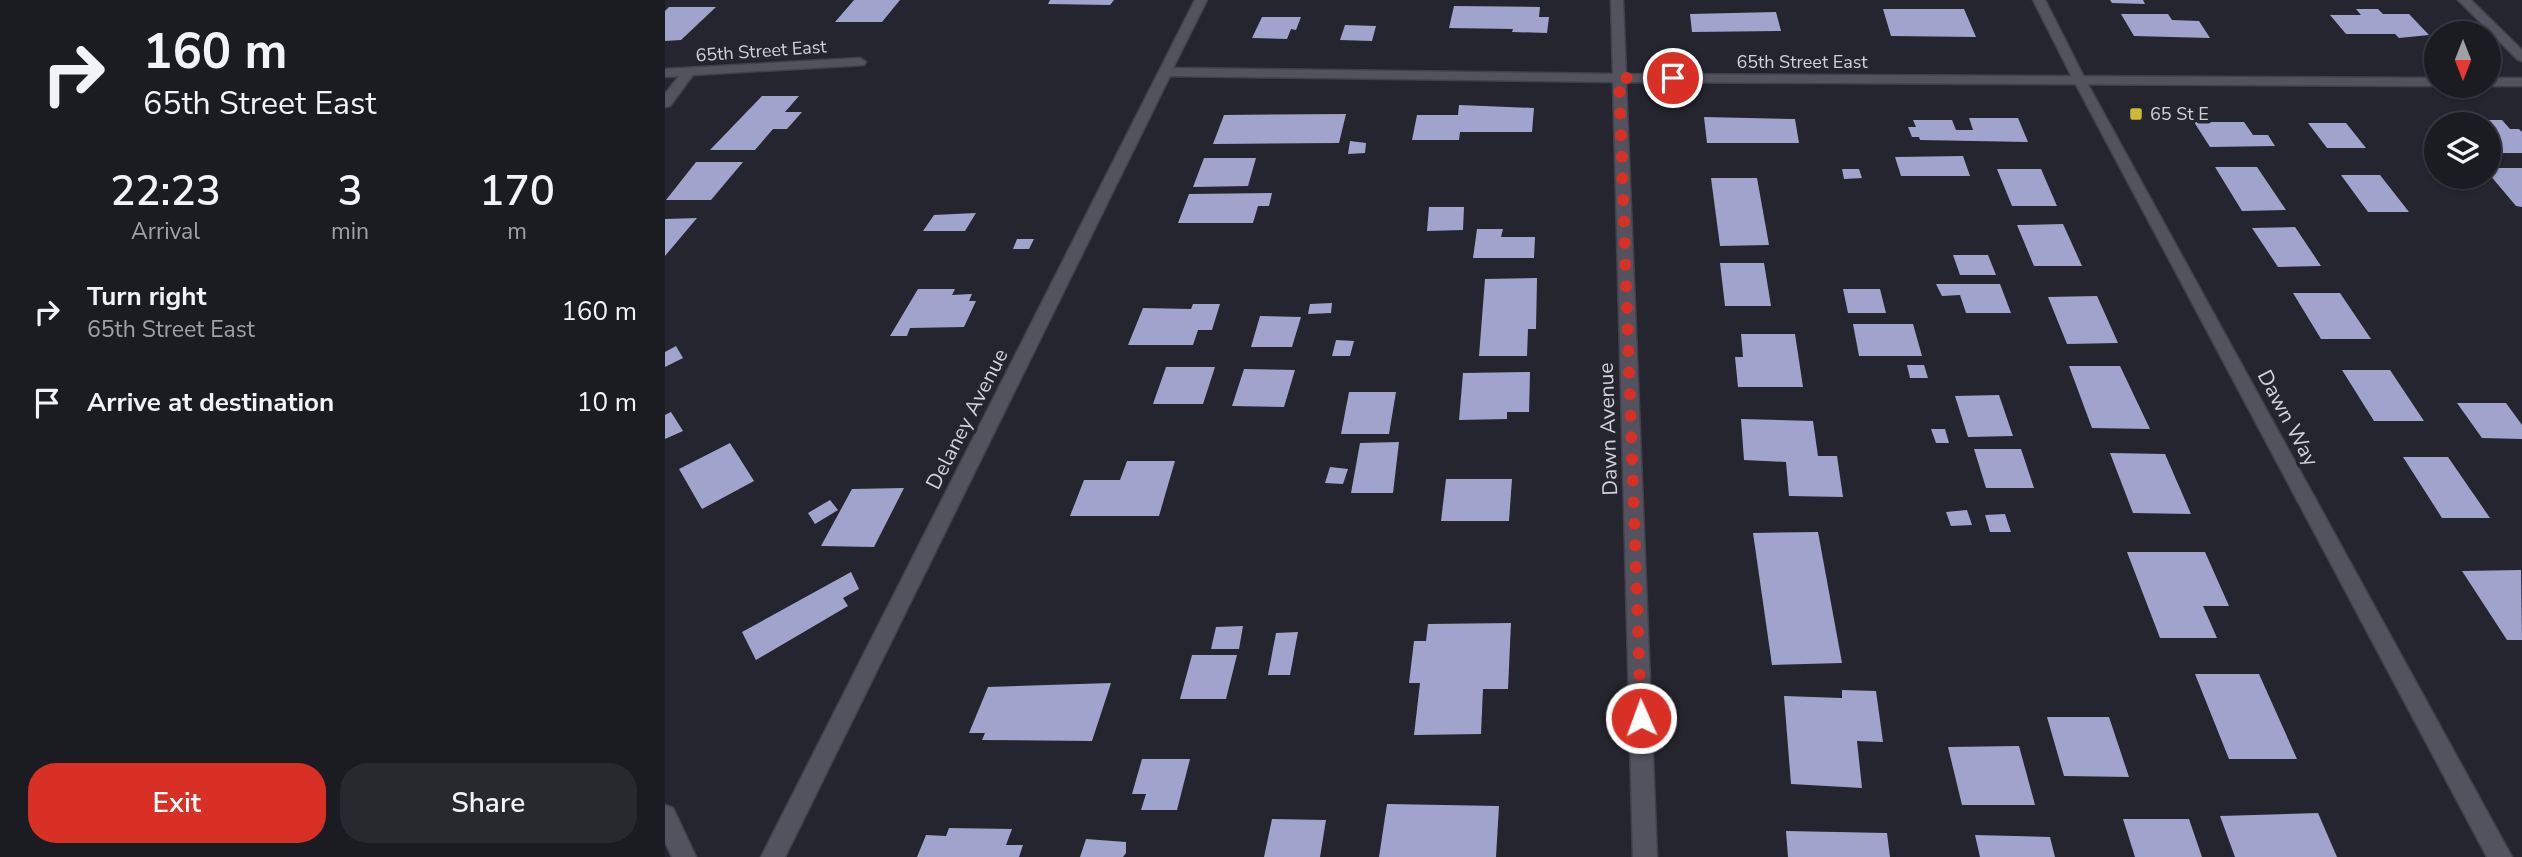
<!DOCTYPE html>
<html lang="en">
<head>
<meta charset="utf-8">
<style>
  body { margin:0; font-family:"Nunito Sans",sans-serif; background:#28292f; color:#f1f3f6; height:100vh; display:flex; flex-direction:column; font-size:26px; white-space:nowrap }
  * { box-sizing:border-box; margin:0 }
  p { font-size:23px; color:#a0a1a5 }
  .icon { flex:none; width:38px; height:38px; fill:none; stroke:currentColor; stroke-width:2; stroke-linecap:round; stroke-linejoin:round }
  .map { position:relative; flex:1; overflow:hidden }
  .sheet { display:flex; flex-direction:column; background:#1b1c22; width:665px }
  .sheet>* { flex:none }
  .guide { background:#1b1c22; color:#f1f3f6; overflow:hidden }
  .needle { width:46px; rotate:180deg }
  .controls { position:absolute; left:1759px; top:21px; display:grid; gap:14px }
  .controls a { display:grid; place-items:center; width:77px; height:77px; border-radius:50%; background:#1b1c22; box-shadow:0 2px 5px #0004,0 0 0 2px #393a40; font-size:35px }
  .pin { position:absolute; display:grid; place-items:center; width:60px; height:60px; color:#fff; margin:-30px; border:4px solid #fff; border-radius:50%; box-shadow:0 2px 7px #0007 }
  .me { position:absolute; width:77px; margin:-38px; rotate:358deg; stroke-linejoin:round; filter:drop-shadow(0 0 5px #0008) }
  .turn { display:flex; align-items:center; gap:24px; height:147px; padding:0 28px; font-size:32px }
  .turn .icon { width:91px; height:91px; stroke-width:2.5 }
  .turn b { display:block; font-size:49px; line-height:60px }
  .eta { display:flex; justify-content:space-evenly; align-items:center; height:119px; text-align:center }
  .eta b { font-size:42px; font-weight:600; line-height:49px }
  .cta { display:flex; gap:14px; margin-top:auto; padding:14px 28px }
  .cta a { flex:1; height:80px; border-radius:28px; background:#d93025; color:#fff; font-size:28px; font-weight:600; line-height:80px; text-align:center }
  .cta a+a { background:#28292f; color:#f1f3f6 }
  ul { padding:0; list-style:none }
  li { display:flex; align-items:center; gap:21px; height:91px; padding:0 28px }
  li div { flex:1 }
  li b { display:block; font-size:26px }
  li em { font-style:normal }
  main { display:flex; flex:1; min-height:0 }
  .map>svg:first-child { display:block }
  .building { fill:#a0a4cd }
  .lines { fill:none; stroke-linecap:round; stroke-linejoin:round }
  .street-casing { stroke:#404149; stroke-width:3 }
  .secondary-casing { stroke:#404149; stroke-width:3 }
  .street { fill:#52535e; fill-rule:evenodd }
  .secondary { fill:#52535e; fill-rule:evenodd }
  .route { stroke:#d93025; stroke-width:12; stroke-dasharray:0 21.6 }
  .poi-dot { fill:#cdb938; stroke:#24252e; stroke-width:2.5 }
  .labels { text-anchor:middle; stroke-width:7; stroke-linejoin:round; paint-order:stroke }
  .far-street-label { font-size:18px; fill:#d2d2d9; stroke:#24252e }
  .far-poi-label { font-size:18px; fill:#d2d2d9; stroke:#24252e; text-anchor:start }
  .street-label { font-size:21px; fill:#d2d2d9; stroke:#24252e }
</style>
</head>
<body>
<main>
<section class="sheet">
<div class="guide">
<div class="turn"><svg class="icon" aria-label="right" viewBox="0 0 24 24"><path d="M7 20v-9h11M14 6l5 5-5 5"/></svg><div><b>160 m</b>65th Street East</div></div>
</div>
<div class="eta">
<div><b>22:23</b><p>Arrival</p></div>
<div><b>3</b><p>min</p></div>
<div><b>170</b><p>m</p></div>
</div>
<ul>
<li><svg class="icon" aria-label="right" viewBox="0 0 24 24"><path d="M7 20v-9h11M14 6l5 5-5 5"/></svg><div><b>Turn right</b><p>65th Street East</p></div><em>160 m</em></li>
<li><svg class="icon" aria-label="arrive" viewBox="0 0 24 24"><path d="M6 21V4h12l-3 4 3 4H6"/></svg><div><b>Arrive at destination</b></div><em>10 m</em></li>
</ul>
<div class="cta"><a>Exit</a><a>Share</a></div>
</section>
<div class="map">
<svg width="1857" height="857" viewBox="0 0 1857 857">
  <rect width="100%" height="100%" fill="#24252e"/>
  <!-- building -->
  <g class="building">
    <path d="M189 0H235L217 22H170Z"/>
    <path d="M385 0H449L445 5 383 4Z"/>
    <path d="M1445 0H1478L1480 4 1447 3Z"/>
    <path d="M789 6 875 7 874 17H884L882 33 847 32 848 29 784 28Z"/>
    <path d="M4 7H51L16 40 0 41V11Z"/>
    <path d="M1218 9H1299L1311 37 1226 36Z"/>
    <path d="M1691 9H1713L1718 14H1744L1764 35 1734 38 1730 34H1681L1665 15H1696Z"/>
    <path d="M1111 12 1116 31 1027 32 1025 14Z"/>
    <path d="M1456 14H1503L1507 20 1534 21 1545 38 1469 36Z"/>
    <path d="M597 17H636L631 30 626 29 622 39 587 38Z"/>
    <path d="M680 25 711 26 707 41 675 40Z"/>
    <path d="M97 96H134L120 112H137L122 129H108L90 150H45Z"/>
    <path d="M794 105 869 108 867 132H795L794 140H747L752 115H793Z"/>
    <path d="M681 114 674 143 548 144 559 115Z"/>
    <path d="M1039 117 1130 119 1134 143H1042Z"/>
    <path d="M1304 118H1353L1363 142 1255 140 1254 137H1247L1243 127H1251L1248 120H1287L1291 130H1308Z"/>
    <path d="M1783 120H1837L1845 129H1854L1857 132V153H1824V124H1787Z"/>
    <path d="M1529 122H1579L1588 135H1603L1610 146 1545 147Z"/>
    <path d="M1643 123H1681L1701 148H1662Z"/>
    <path d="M685 141 701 143 700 153 683 154Z"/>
    <path d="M1298 156 1305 176H1236L1230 157Z"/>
    <path d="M539 158H591L583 186 528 187Z"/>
    <path d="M31 162H78L46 200H1Z"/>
    <path d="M1550 167H1592L1621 210 1577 211Z"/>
    <path d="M1824 168H1857V207L1851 206 1824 174Z"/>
    <path d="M1177 169H1194L1197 178 1179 179Z"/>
    <path d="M1332 169H1376L1392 206H1347Z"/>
    <path d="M1676 175H1715L1744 212H1703Z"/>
    <path d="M1046 178H1092L1104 245 1055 246Z"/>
    <path d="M607 193 604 206H593L588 223H513L524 194Z"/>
    <path d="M764 207H799L798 230 762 231Z"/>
    <path d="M311 213 300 231H258L269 215Z"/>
    <path d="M32 218 0 256V219Z"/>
    <path d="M1398 224 1417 266H1369L1352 225Z"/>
    <path d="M1630 227 1656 266 1613 267 1587 228Z"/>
    <path d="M812 229H838L836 237H870L869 258H808Z"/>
    <path d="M352 239H369L364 249H348Z"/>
    <path d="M1288 255H1323L1331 275H1295Z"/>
    <path d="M1055 263H1099L1106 306H1060Z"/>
    <path d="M872 278 871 329H863L862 356H814L820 279Z"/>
    <path d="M1271 284H1335L1346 313H1301L1295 295 1277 296Z"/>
    <path d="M253 289H290L287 295 307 294 304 301H311L299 327 245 328 242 336H225Z"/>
    <path d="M1178 289H1215L1221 313H1183Z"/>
    <path d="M1628 293H1675L1706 339H1656Z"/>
    <path d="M1432 296 1453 343 1402 344 1383 297Z"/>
    <path d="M667 303 666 313 643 314 645 304Z"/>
    <path d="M528 304H555L547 330H533L528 345H463L478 308 526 309Z"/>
    <path d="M595 316 636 317 627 347H586Z"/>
    <path d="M1188 324H1248L1257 356H1194Z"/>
    <path d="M1076 334H1130L1138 387H1073L1070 357H1078Z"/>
    <path d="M671 340 689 341 685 356H667Z"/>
    <path d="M11 346 18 358 0 367V352Z"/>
    <path d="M1242 365H1259L1263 378H1245Z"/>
    <path d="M1404 366H1455L1485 429 1427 428Z"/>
    <path d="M501 367H550L538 404H488Z"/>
    <path d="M579 369 630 370 619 407 567 406Z"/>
    <path d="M1677 370H1725L1759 421H1709Z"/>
    <path d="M865 372 864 412H842V419L794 420 798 373Z"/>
    <path d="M684 392H731L724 434H676Z"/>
    <path d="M1334 395 1348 436 1303 437 1290 396Z"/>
    <path d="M1792 403H1841L1857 425V439L1817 438Z"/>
    <path d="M6 412 18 431 0 439V415Z"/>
    <path d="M1076 419 1148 421 1153 456H1172L1178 497 1124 496 1121 462 1079 460Z"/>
    <path d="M1266 429H1280L1284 443H1271Z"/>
    <path d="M734 442 728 493H686L695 443Z"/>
    <path d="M65 443 89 481 37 509 14 469Z"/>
    <path d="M1309 449H1356L1369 488H1321Z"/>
    <path d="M1445 453 1500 454 1526 514 1468 513Z"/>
    <path d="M1738 457H1783L1825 518H1777Z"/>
    <path d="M462 461H510L494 516H405L419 480H455Z"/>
    <path d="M665 467 683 469 678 484 660 483Z"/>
    <path d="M781 479H847L844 521H776Z"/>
    <path d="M239 488 209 547 156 546 187 489Z"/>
    <path d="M165 500 173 510 150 524 143 513Z"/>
    <path d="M1302 510 1307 525 1286 526 1281 512Z"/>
    <path d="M1340 514 1346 532H1325L1320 515Z"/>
    <path d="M1153 532 1177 663 1107 665 1088 533Z"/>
    <path d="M1462 552H1540L1564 606H1538L1552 638H1495Z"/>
    <path d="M1856 570 1857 640H1842L1797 571Z"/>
    <path d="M186 572 194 589 178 598 183 606 91 660 77 632Z"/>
    <path d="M846 623 843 689H818L816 734 749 735 755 683H744L749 641H761L763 624Z"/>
    <path d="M578 626 574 649H546L551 627Z"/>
    <path d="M633 632 625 675H603L611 633Z"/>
    <path d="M527 655H572L561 699H515Z"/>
    <path d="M1530 674H1594L1632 759H1564Z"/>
    <path d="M446 683 427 741 317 740 320 733H304L323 687Z"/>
    <path d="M1177 690 1211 691 1218 742 1192 741 1197 788 1126 784 1119 696 1177 698Z"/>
    <path d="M1382 717H1444L1464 777 1399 776Z"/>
    <path d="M1354 746 1370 805H1297L1283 747Z"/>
    <path d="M477 759H525L512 810H476L481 794H467Z"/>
    <path d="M722 804 834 806 831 857H714Z"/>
    <path d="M1653 813 1672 857H1570L1555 816Z"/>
    <path d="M607 819 661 820 655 857H599Z"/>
    <path d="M1458 819H1524L1537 857H1470Z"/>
    <path d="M284 828 347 829 341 845H358L354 857H252L261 835 281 836Z"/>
    <path d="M1121 831 1222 833 1225 857H1123Z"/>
    <path d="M1310 835 1385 837 1390 857H1315Z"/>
    <path d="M421 839 461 842V853L458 857H415Z"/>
  </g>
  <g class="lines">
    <!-- street casing -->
    <g class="street-casing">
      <g id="street">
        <path d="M530 0H542L508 68 948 74 946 0H958L961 74 1771 78V86L961 82 992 857H968L948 82 505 76 120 857H96Z"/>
        <path d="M1793 0H1806L1857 50V61L1853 60Z"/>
        <path d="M195 58 201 62 199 65 28 75 5 106 0 107V94L14 76 0 77V69Z"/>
        <rect x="1824" y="78" width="33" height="8"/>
        <path d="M0 805 8 808 31 857H7L0 842Z"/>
      </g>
    </g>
    <!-- secondary casing -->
    <g class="secondary-casing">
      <path id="secondary" d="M1368 0H1380L1421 81 1847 857H1822L1409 81Z"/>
    </g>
    <!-- street -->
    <use href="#street" class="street"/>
    <!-- secondary -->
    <use href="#secondary" class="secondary"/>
  </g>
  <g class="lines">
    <!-- route -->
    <path class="route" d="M976 718 954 78H1008"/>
  </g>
  <!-- markers -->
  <rect class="poi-dot" x="1464" y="107" width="14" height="14" rx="3.5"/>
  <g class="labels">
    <!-- far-street labels -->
    <g class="far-street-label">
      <text transform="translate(96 51) rotate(-4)" y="6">65th Street East</text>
      <text x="1137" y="68">65th Street East</text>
    </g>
    <!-- far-poi labels -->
    <g class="far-poi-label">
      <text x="1485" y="120">65 St E</text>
    </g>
    <!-- street labels -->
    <g class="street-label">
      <text transform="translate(1623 418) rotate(62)" y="7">Dawn Way</text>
      <text transform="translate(302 419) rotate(-63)" y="7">Delaney Avenue</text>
      <text transform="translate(943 429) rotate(-92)" y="7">Dawn Avenue</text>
    </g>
  </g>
</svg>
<div class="controls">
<a><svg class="needle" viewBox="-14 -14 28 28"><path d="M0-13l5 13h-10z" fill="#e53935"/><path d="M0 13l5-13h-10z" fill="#a0a1a5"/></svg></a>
<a><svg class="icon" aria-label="layers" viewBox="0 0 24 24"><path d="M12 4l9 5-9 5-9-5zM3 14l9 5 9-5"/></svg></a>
</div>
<div class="pin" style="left:1008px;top:78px;background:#d93025"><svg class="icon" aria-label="arrive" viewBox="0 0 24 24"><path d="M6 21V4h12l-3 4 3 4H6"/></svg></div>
<svg class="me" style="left:976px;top:718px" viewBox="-20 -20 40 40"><circle r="17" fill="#d93025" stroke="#fff" stroke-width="3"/><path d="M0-11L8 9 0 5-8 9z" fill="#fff"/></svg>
</div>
</main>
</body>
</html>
